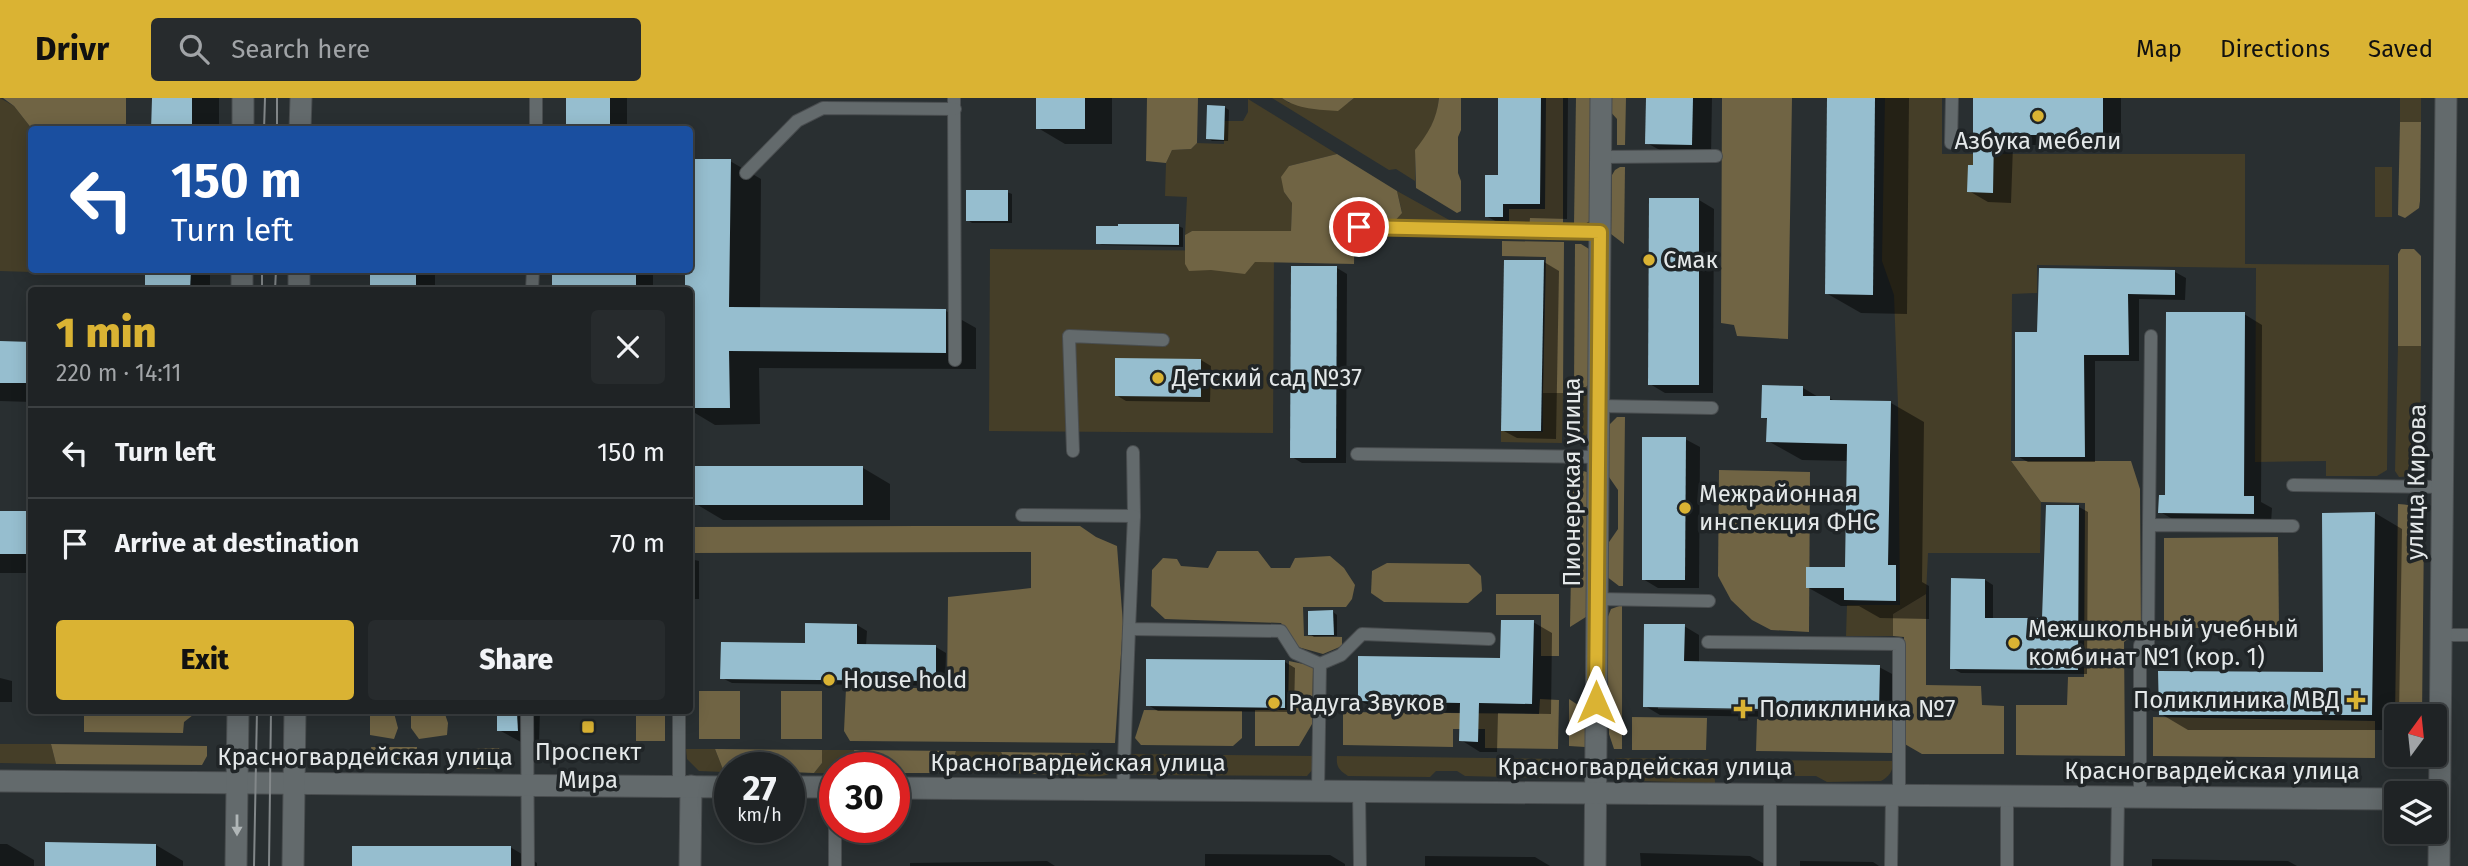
<!DOCTYPE html>
<html lang="en">
<head>
<meta charset="utf-8">
<style>
  body { margin:0; font-family:"Fira Sans",sans-serif; background:#272b2d; color:#f1f3f6; height:100vh; display:flex; flex-direction:column; font-size:26px; white-space:nowrap }
  * { box-sizing:border-box; margin:0 }
  p { font-size:23px; color:#a1a4a7 }
  .icon { flex:none; width:38px; height:38px; fill:none; stroke:currentColor; stroke-width:2; stroke-linecap:round; stroke-linejoin:round }
  .map { position:relative; flex:1; overflow:hidden }
  .side { position:absolute; left:28px; top:189px; width:665px; height:427px; display:flex; flex-direction:column; background:#1f2325; border-radius:7px; box-shadow:0 4px 18px #0003,0 0 0 2px #3c4042 }
  .side>* { flex:none }
  .hud { position:absolute; left:28px; top:28px; width:665px; height:147px; border-radius:7px; box-shadow:0 4px 18px #0003,0 0 0 2px #3c4042; background:#1a4fa0; color:#fff; overflow:hidden }
  .needle { width:46px; rotate:15deg }
  .buttons { position:absolute; left:2384px; top:606px; display:grid; gap:14px }
  .buttons a { display:grid; place-items:center; width:63px; height:63px; border-radius:7px; background:#1f2325; box-shadow:0 4px 18px #0003,0 0 0 2px #3c4042; font-size:35px }
  .speed { position:absolute; left:714px; top:654px; display:flex; gap:14px; font-size:35px; font-weight:700; text-align:center }
  .speed>* { display:grid; place-content:center; width:91px; height:91px; border-radius:50%; background:#1f2325; box-shadow:0 4px 18px #0003,0 0 0 2px #3c4042; line-height:1 }
  .speed small { font-size:18px; font-weight:400 }
  .speed .limit { border:10px solid #d22; background:#fff; color:#111 }
  .pin { position:absolute; display:grid; place-items:center; width:60px; height:60px; color:#fff; margin:-30px; border:4px solid #fff; border-radius:50%; box-shadow:0 2px 7px #0007 }
  .me { position:absolute; width:77px; margin:-38px; rotate:0deg; stroke-linejoin:round; filter:drop-shadow(0 0 5px #0008) }
  .turn { display:flex; align-items:center; gap:24px; height:147px; padding:0 28px; font-size:32px }
  .turn .icon { width:91px; height:91px; stroke-width:2.5 }
  .turn b { display:block; font-size:49px; line-height:60px }
  .round { display:grid; place-items:center; flex:none; width:74px; height:74px; border-radius:7px; background:#272b2d }
  .headline { display:flex; align-items:center; justify-content:space-between; height:119px; padding:0 28px }
  h1 { font-size:42px; font-weight:800; line-height:52px; color:#dab333 }
  .cta { display:flex; gap:14px; margin-top:auto; padding:14px 28px }
  .cta a { flex:1; height:80px; border-radius:7px; background:#dab333; color:#111; font-size:28px; font-weight:800; line-height:80px; text-align:center }
  .cta a+a { background:#272b2d; color:#f1f3f6 }
  ul { padding:0; list-style:none }
  li { display:flex; align-items:center; gap:21px; height:91px; padding:0 28px; border-top:2px solid #3c4042 }
  li div { flex:1 }
  li b { display:block; font-size:26px }
  li em { font-style:normal }
  header { display:flex; align-items:center; gap:42px; box-sizing:border-box; height:98px; padding:0 35px; background:#dab333; color:#111 }
  header strong { font-size:33px }
  nav { display:flex; gap:38px; margin-inline-start:auto; font-size:24px }
  .search { width:490px; height:63px; background:#272b2d; display:flex; align-items:center; gap:18px; box-sizing:border-box; padding:0 24px; border-radius:7px; color:#a1a4a7; font-size:26px }
  .map>svg:first-child { display:block }
  .green { fill:#453e28 }
  .forest { fill:#706444 }
  .shadow { fill:#0007; fill-rule:evenodd }
  .building { fill:#96becf }
  .lines { fill:none; stroke-linecap:round; stroke-linejoin:round }
  .service-casing { stroke:#494d4f; stroke-width:14 }
  .minor-casing { stroke:#494d4f; stroke-width:23 }
  .tertiary-casing { stroke:#494d4f; stroke-width:23 }
  .secondary-casing { stroke:#494d4f; stroke-width:23 }
  .service { stroke:#636a6c; stroke-width:12 }
  .minor { stroke:#636a6c; stroke-width:21 }
  .tertiary { stroke:#636a6c; stroke-width:21 }
  .secondary { stroke:#636a6c; stroke-width:21 }
  .tram { stroke:#828789; stroke-width:2 }
  .oneway { fill:#b0b6b7 }
  .route-casing { stroke:#8e7421; stroke-width:18 }
  .route { stroke:#dab333; stroke-width:12 }
  .poi-dot { fill:#dab333; stroke:#202527; stroke-width:2.5 }
  .labels { text-anchor:middle; stroke-width:7; stroke-linejoin:round; paint-order:stroke }
  .poi-label { font-size:24px; fill:#e4e8e9; stroke:#202527; text-anchor:start }
  .street-label { font-size:24px; fill:#e4e8e9; stroke:#202527 }
</style>
</head>
<body>
<header>
<strong>Drivr</strong>
<div class="search"><svg class="icon" aria-label="search" viewBox="0 0 24 24"><circle cx="10" cy="10" r="6"/><path d="M15 15l6 6"/></svg>Search here</div>
<nav><a>Map</a><a>Directions</a><a>Saved</a></nav>
</header>
<div class="map">
<svg width="2468" height="768" viewBox="0 0 2468 768">
  <rect width="100%" height="100%" fill="#292f31"/>
  <!-- green -->
  <g class="green">
    <path d="M0 0 14 8 32 31V172H124V177L0 173Z"/>
    <path d="M1272 0H1282L1289 5H1348L1354 0H1439L1437 15 1428 36 1415 53V83L1396 71 1389 72Z"/>
    <path d="M1885 0H1942V56H2245V166L2389 167 2387 372 2377 378H2326V363L2255 364 2256 170 2037 167V195L2012 196 2011 363 2041 404 2040 455H1928L1926 496 1893 516V538H1846L1847 507H1900L1898 307 1894 197 1882 163Z"/>
    <rect x="2400" y="0" width="21" height="24"/>
    <path d="M1248 1 1337 56 1289 68 1284 94 1292 105 1291 133H1192L1185 137 1187 99 1165 98 1166 65 1172 52 1191 51 1197 45 1224 46V23H1243L1248 14Z"/>
    <rect x="2375" y="69" width="17" height="50"/>
    <path d="M1397 93 1451 123V127L1393 125 1402 114Z"/>
    <path d="M990 151 1274 153 1273 335 989 333Z"/>
    <path d="M2398 248H2421L2420 363C2416 373 2411 379 2399 379L2395 373Z"/>
    <path d="M1593 282C1592 302 1600 340 1573 344L1574 290 1586 289Z"/>
    <path d="M1543 295H1563L1562 345 1501 344V333L1543 334Z"/>
    <path d="M0 646H51L56 666 0 665Z"/>
    <path d="M686 651H715L724 674 699 673 687 661Z"/>
    <path d="M822 652H854L857 664 867 670 832 668 831 675H814L822 665Z"/>
    <path d="M956 653 1001 654 1012 675H949Z"/>
    <path d="M1071 655H1085L1089 668 1118 664C1117 685 1081 677 1066 677L1071 667Z"/>
    <path d="M1131 656 1313 658V671L1307 678 1138 677 1131 672Z"/>
    <path d="M1337 658 1557 661 1556 672 1548 680 1465 678 1457 673H1436L1430 679 1348 678C1339 672 1336 669 1337 658Z"/>
    <path d="M1616 660 1714 661 1715 685 1640 683 1624 671Z"/>
    <path d="M1746 662 1893 663C1893 673 1890 678 1881 683L1827 684 1816 678H1747Z"/>
  </g>
  <!-- forest -->
  <g class="forest">
    <path d="M3 0H126V31H32L14 8Z"/>
    <path d="M1147 0H1198L1197 45 1191 51 1172 52 1166 65 1146 63Z"/>
    <path d="M1282 0H1354L1338 13C1319 12 1297 11 1282 0Z"/>
    <path d="M1439 0H1461V32L1458 39V75L1461 83V113L1457 115 1416 90 1415 52C1428 36 1437 21 1439 0Z"/>
    <path d="M1546 0H1563V127H1509V111H1545Z"/>
    <path d="M1576 0H1595L1590 123 1583 127 1574 126Z"/>
    <path d="M1608 0H1626L1625 47H1617V21L1608 11Z"/>
    <path d="M1722 0H1792L1788 241 1737 238 1734 227 1721 225Z"/>
    <path d="M2400 24H2421L2420 103 2419 110 2405 120 2398 117Z"/>
    <path d="M1337 56 1397 93 1402 115 1393 125 1355 124 1354 166 1255 164 1245 176 1211 172 1189 173 1185 166V137L1192 133H1291L1292 105 1284 94 1281 79 1289 68Z"/>
    <path d="M1620 69H1625L1624 146 1611 136 1612 77 1615 72Z"/>
    <path d="M1502 143 1564 144 1563 295H1543L1546 159 1502 158Z"/>
    <path d="M1575 146H1581L1594 154 1593 282 1586 289 1574 290Z"/>
    <path d="M2401 151H2414L2421 158V248H2398V156Z"/>
    <path d="M1617 319H1625L1623 488H1619L1606 478 1607 447 1618 431V392L1609 379 1608 328Z"/>
    <path d="M2011 363H2131L2140 391 2141 530 2124 544 2125 658 2016 657V607H2067L2068 579H2084L2085 405 2041 404Z"/>
    <path d="M1573 370 1590 375 1589 517 1570 529Z"/>
    <path d="M1719 372 1810 374 1809 534 1771 532 1752 522 1731 502 1718 478Z"/>
    <path d="M2398 406C2417 407 2419 412 2424 430L2422 618H2396L2395 622Z"/>
    <path d="M918 428H1080L1096 439 1117 448 1123 526 1115 645 850 643 844 633 846 590H947L948 499 1031 490V454L690 455V429Z"/>
    <path d="M2278 439 2279 530H2164V440Z"/>
    <path d="M1217 453H1258L1271 470H1290L1295 460 1330 458 1344 470 1355 487 1352 501 1346 509H1303L1304 538 1342 539V548L1323 556 1298 549 1281 525 1165 521 1151 508 1152 472 1163 460 1177 461 1181 468 1208 470Z"/>
    <path d="M1387 465 1469 466 1481 478 1482 493 1468 505 1384 504 1371 495 1372 473Z"/>
    <path d="M1496 496H1559V558H1541V517H1496Z"/>
    <path d="M1926 496V587L1981 588 1982 607 2004 608V656H1922L1903 645 1904 539 1893 538V516Z"/>
    <path d="M1622 507V651H1614L1609 636 1607 521 1611 511Z"/>
    <path d="M1289 563 1313 568 1312 626 1299 648H1255V612H1288Z"/>
    <rect x="699" y="593" width="41" height="48"/>
    <rect x="781" y="593" width="41" height="48"/>
    <path d="M1540 601 1559 602 1558 651 1485 650V631H1453V649L1343 647V614L1539 616Z"/>
    <path d="M1569 601 1590 615 1589 644 1585 649 1569 648Z"/>
    <path d="M1144 612 1242 613V640L1233 648 1141 647 1135 640Z"/>
    <path d="M84 613 193 612V617L184 624 183 635 84 634Z"/>
    <path d="M370 613H389L394 615 398 630 394 641 370 637Z"/>
    <path d="M411 613H444L448 625 447 637 419 641 411 630Z"/>
    <rect x="636" y="613" width="29" height="30"/>
    <path d="M1632 619 1707 620 1706 652H1632Z"/>
    <path d="M2153 619 2375 623V660L2153 658Z"/>
    <path d="M1757 621 1894 622 1893 655 1756 653Z"/>
    <path d="M51 646 207 648V658L202 667 56 666Z"/>
    <path d="M371 649H417V655L401 668H376Z"/>
    <path d="M499 650 501 657 497 670 477 671 468 664 473 651Z"/>
    <path d="M715 651 822 652V665L814 675 789 674V670H730V674H724Z"/>
    <path d="M854 652 956 653 949 675H894V670H867L857 664Z"/>
    <path d="M1001 654 1071 655V667L1065 677 1012 675Z"/>
  </g>
  <!-- shadow -->
  <g class="shadow">
    <rect x="153" y="0" width="66" height="32"/>
    <rect x="568" y="0" width="59" height="32"/>
    <path d="M1038 0H1112V46H1065L1038 30Z"/>
    <path d="M1500 0H1568L1567 121 1530 120 1529 133H1514L1486 118 1500 79Z"/>
    <path d="M1648 0H1712L1711 57 1667 56 1647 45Z"/>
    <path d="M1829 0H1909L1907 216 1861 215 1826 195Z"/>
    <path d="M1975 0H2121V47H2013L2011 105 1988 104 1969 93 1974 69Z"/>
    <path d="M1224 9 1229 12 1228 43H1212L1208 40Z"/>
    <path d="M690 63H730L761 81 760 211 946 213 976 230V271L759 270 760 326 715 327 690 312V192H686V172H690Z"/>
    <path d="M1007 94 1012 96V125H972L968 122Z"/>
    <path d="M1699 102 1714 111 1713 295H1665L1650 286Z"/>
    <path d="M1178 128 1183 130V149L1102 147 1097 145Z"/>
    <path d="M1544 164 1559 173 1556 341 1517 340 1502 332Z"/>
    <path d="M1337 170 1347 176 1346 365H1302L1292 359Z"/>
    <rect x="147" y="172" width="63" height="20"/>
    <path d="M372 172H435V192H371Z"/>
    <path d="M554 172H653V192H553Z"/>
    <path d="M2175 174 2186 180 2185 202 2139 201V263H2095V364H2028L2017 358 2038 235Z"/>
    <path d="M2244 216 2262 227 2261 404 2272 410 2271 425 2178 424 2160 414Z"/>
    <path d="M0 245H32V304L0 303Z"/>
    <path d="M1201 262 1211 268 1210 304 1126 303 1116 297Z"/>
    <path d="M1803 290 1820 300H1829L1835 303 1891 305 1924 324 1922 484 1929 488V521L1880 520 1859 508H1841L1807 489 1846 471 1848 363 1802 362 1768 343 1769 322 1763 319Z"/>
    <path d="M1685 341 1700 349 1699 490H1658L1643 481Z"/>
    <path d="M863 370 890 386V422H723L696 406Z"/>
    <path d="M2079 409 2088 414 2087 576 1961 575 1952 570 1985 482 1993 487V521H2044Z"/>
    <rect x="0" y="415" width="32" height="60"/>
    <path d="M2375 415 2402 431 2399 618H2396V632H2188L2161 616 2325 576Z"/>
    <path d="M690 461 699 463V501H690Z"/>
    <path d="M1333 514 1337 517V538L1314 539 1310 536Z"/>
    <path d="M1533 524 1552 535 1551 616 1498 615 1497 654H1480L1461 642 1462 615 1379 613 1359 602 1502 562Z"/>
    <path d="M857 527 867 533 866 548 936 549 946 555 945 588 732 585 722 580Z"/>
    <path d="M1684 528 1699 537V565L1879 569 1894 577V621L1660 617 1645 608ZM1658 608 1888 611V615L1658 611Z"/>
    <path d="M1285 564 1295 570 1294 614 1158 613 1148 607Z"/>
    <path d="M0 580 12 583V604H0Z"/>
    <path d="M402 612H540L539 644H521L499 632V614Z"/>
    <path d="M0 746H7L34 762V768H0Z"/>
    <path d="M156 747 183 763V768H47Z"/>
    <path d="M510 749 537 765V768H354Z"/>
    <path d="M1640 755 1750 758 1768 768H1641Z"/>
    <path d="M1205 756 1330 757 1345 766V768H1205Z"/>
    <path d="M1425 758 1535 759 1550 768H1425Z"/>
    <path d="M2152 761 2288 763 2297 768H2152Z"/>
    <path d="M1047 763 1055 768H910V765Z"/>
    <path d="M1800 763 1873 764 1879 768H1800Z"/>
  </g>
  <!-- building -->
  <g class="building">
    <path d="M152 0H192V32H151Z"/>
    <rect x="566" y="0" width="44" height="32"/>
    <rect x="1036" y="0" width="49" height="31"/>
    <path d="M1498 0H1541L1540 106H1503V119H1485V77H1498Z"/>
    <path d="M1646 0H1693L1692 47 1645 46Z"/>
    <path d="M1827 0H1875L1873 197 1825 196Z"/>
    <path d="M1973 0H2103V37H1994L1993 95 1967 94 1968 67H1973Z"/>
    <path d="M1207 7 1225 8 1224 42 1206 41Z"/>
    <path d="M690 61H731L729 209 946 211V255L729 253 730 310H690V192H685V172H690Z"/>
    <rect x="966" y="92" width="42" height="31"/>
    <path d="M1649 100H1699V287H1648Z"/>
    <path d="M1118 126H1179V147L1096 146V128H1118Z"/>
    <path d="M1504 162H1544L1541 333H1501Z"/>
    <path d="M1291 168H1337L1336 360H1290Z"/>
    <path d="M2039 170 2175 172V197L2128 196 2129 257H2084L2085 359H2015V234H2037Z"/>
    <path d="M145 172H191L190 192H145Z"/>
    <rect x="370" y="172" width="46" height="20"/>
    <rect x="552" y="172" width="84" height="20"/>
    <path d="M2166 214H2245L2244 398H2254V416L2158 415 2159 397H2165Z"/>
    <path d="M0 243 32 244V285H0Z"/>
    <path d="M1115 260 1201 261V299L1115 298Z"/>
    <path d="M1762 287 1803 288V298H1830V302L1891 303 1888 467H1896V503L1844 502V490H1806V469H1845L1847 346 1766 344 1767 320H1761Z"/>
    <path d="M1642 339H1686L1685 482H1642Z"/>
    <rect x="694" y="368" width="169" height="39"/>
    <path d="M2046 407H2079L2078 572 1950 571 1951 480 1985 481V520H2042Z"/>
    <rect x="0" y="413" width="32" height="43"/>
    <path d="M2375 414 2372 617H2159L2158 573 2323 574 2322 415Z"/>
    <path d="M1333 512 1334 537H1308V513Z"/>
    <path d="M1501 522H1534L1532 606 1479 605 1478 644 1459 643 1460 605 1358 603V558L1500 560Z"/>
    <path d="M805 525 857 526V546L936 547V583L720 581 721 544 805 545Z"/>
    <path d="M1644 526H1685L1684 563 1880 567 1879 613 1643 609Z"/>
    <path d="M1146 561 1285 562V610L1146 608Z"/>
    <path d="M497 615H517L518 633H497Z"/>
    <path d="M45 744 156 746V768H45Z"/>
    <rect x="352" y="748" width="159" height="20"/>
  </g>
  <g class="lines">
    <!-- service casing -->
    <g class="service-casing">
      <g id="service">
        <path d="M954 0 955 262"/>
        <path d="M536 32V0"/>
        <path d="M1951 45 1952 0"/>
        <path d="M1600 59 1716 58"/>
        <path d="M746 75 797 23 823 10 955 11"/>
        <path d="M1359 129 1600 134"/>
        <path d="M532 192 533 172"/>
        <path d="M1599 308 1712 310"/>
        <path d="M1073 353 1069 238 1163 242"/>
        <path d="M1133 354 1134 418 1129 531 1281 533 1295 555 1320 566 1341 557 1362 536 1489 541"/>
        <path d="M1357 356 1598 359"/>
        <path d="M2293 387 2442 389"/>
        <path d="M1022 417 1134 418"/>
        <path d="M2149 427 2151 238"/>
        <path d="M1597 501 1709 503"/>
        <path d="M2441 537H2468"/>
        <path d="M1708 544 1899 546V697"/>
        <path d="M2148 546 2149 427 2293 428"/>
        <path d="M527 612 528 768"/>
        <path d="M679 612V688"/>
        <path d="M1123 691 1129 531"/>
        <path d="M1318 693 1320 566"/>
        <path d="M1359 693 1360 768"/>
        <path d="M2140 699V547"/>
        <path d="M835 730V768"/>
        <path d="M1770 768V696"/>
        <path d="M1891 768 1892 697"/>
        <path d="M2007 768V698"/>
        <path d="M2117 768 2118 699"/>
      </g>
    </g>
    <!-- minor casing -->
    <g class="minor-casing">
      <g id="minor">
        <path d="M690 768 691 688"/>
        <path d="M1595 768 1601 0"/>
      </g>
    </g>
    <!-- tertiary casing -->
    <g class="tertiary-casing">
      <g id="tertiary">
        <path d="M0 683 730 689"/>
        <path d="M789 689H835"/>
        <path d="M894 690 2396 701"/>
      </g>
    </g>
    <!-- secondary casing -->
    <g class="secondary-casing">
      <g id="secondary">
        <path d="M243 32V0"/>
        <path d="M300 32 301 0"/>
        <path d="M242 192V172"/>
        <path d="M299 192V172"/>
        <path d="M236 768 238 612"/>
        <path d="M293 768 295 612"/>
        <path d="M2439 768 2446 0"/>
      </g>
    </g>
    <!-- service -->
    <use href="#service" class="service"/>
    <!-- minor -->
    <use href="#minor" class="minor"/>
    <!-- tertiary -->
    <use href="#tertiary" class="tertiary"/>
    <!-- secondary -->
    <use href="#secondary" class="secondary"/>
    <!-- tram -->
    <g class="tram">
      <path d="M264 32 265 0"/>
      <path d="M277 32V0"/>
      <path d="M262 192V172"/>
      <path d="M275 192 276 172"/>
      <path d="M254 768 257 612"/>
      <path d="M269 768 271 612"/>
    </g>
  </g>
  <!-- one-way arrows -->
  <defs><path id="oneway-solid" d="M-6-.8H1V-3.2L6.5 0L1 3.2V.8H-6Z" transform="scale(1.75)"/></defs>
  <use class="oneway" href="#oneway-solid" transform="translate(237 727) rotate(90)"/>
  <g class="lines">
    <!-- route casing -->
    <g class="route-casing">
      <path id="route" d="M1359 129 1600 134 1596 604"/>
    </g>
    <!-- route -->
    <use href="#route" class="route"/>
  </g>
  <!-- markers -->
  <g class="poi-dot">
    <circle cx="2038" cy="18" r="7"/>
    <circle cx="1649" cy="162" r="7"/>
    <circle cx="1158" cy="280" r="7"/>
    <circle cx="1685" cy="410" r="7"/>
    <circle cx="2014" cy="545" r="7"/>
    <circle cx="829" cy="582" r="7"/>
    <path d="M2352.5 591.5h7v7h7v7h-7v7h-7v-7h-7v-7h7z"/>
    <circle cx="1274" cy="605" r="7"/>
    <path d="M1739.5 600.5h7v7h7v7h-7v7h-7v-7h-7v-7h7z"/>
    <rect x="581" y="622" width="14" height="14" rx="3.5"/>
  </g>
  <g class="labels">
    <!-- poi labels -->
    <g class="poi-label">
      <text x="2038" y="51" text-anchor="middle">Азбука мебели</text>
      <text x="1663" y="170">Смак</text>
      <text x="1172" y="288">Детский сад №37</text>
      <text x="1699" y="404">Межрайонная<tspan x="1699" dy="28">инспекция ФНС</tspan></text>
      <text x="2028" y="539">Межшкольный учебный<tspan x="2028" dy="28">комбинат №1 (кор. 1)</tspan></text>
      <text x="843" y="590">House hold</text>
      <text x="2340" y="610" text-anchor="end">Поликлиника МВД</text>
      <text x="1288" y="613">Радуга Звуков</text>
      <text x="1759" y="619">Поликлиника №7</text>
      <text x="588" y="662" text-anchor="middle">Проспект<tspan x="588" dy="28">Мира</tspan></text>
    </g>
    <!-- street labels -->
    <g class="street-label">
      <text transform="translate(1572 384) rotate(-90)" y="8">Пионерская улица</text>
      <text transform="translate(2416 384) rotate(-89)" y="8">улица Кирова</text>
      <text x="365" y="667">Красногвардейская улица</text>
      <text x="1078" y="673">Красногвардейская улица</text>
      <text x="1645" y="677">Красногвардейская улица</text>
      <text x="2212" y="681">Красногвардейская улица</text>
    </g>
  </g>
</svg>
<div class="buttons">
<a><svg class="needle" viewBox="-14 -14 28 28"><path d="M0-13l5 13h-10z" fill="#e53935"/><path d="M0 13l5-13h-10z" fill="#a1a4a7"/></svg></a>
<a><svg class="icon" aria-label="layers" viewBox="0 0 24 24"><path d="M12 4l9 5-9 5-9-5zM3 14l9 5 9-5"/></svg></a>
</div>
<div class="speed"><div>27<small>km/h</small></div><div class="limit">30</div></div>
<div class="pin" style="left:1359px;top:129px;background:#d93025"><svg class="icon" aria-label="arrive" viewBox="0 0 24 24"><path d="M6 21V4h12l-3 4 3 4H6"/></svg></div>
<svg class="me" style="left:1596px;top:604px" viewBox="-20 -20 40 40"><path d="M0-17L14 15 0 8-14 15z" fill="#dab333" stroke="#fff" stroke-width="4"/></svg>
<div class="hud">
<div class="turn"><svg class="icon" aria-label="left" viewBox="0 0 24 24"><path d="M17 20v-9H6M10 6l-5 5 5 5"/></svg><div><b>150 m</b>Turn left</div></div>
</div>
<section class="side">
<div class="headline"><div><h1>1 min</h1><p>220 m · 14:11</p></div><a class="round"><svg class="icon" aria-label="close" viewBox="0 0 24 24"><path d="M6 6l12 12M18 6L6 18"/></svg></a></div>
<ul>
<li><svg class="icon" aria-label="left" viewBox="0 0 24 24"><path d="M17 20v-9H6M10 6l-5 5 5 5"/></svg><div><b>Turn left</b></div><em>150 m</em></li>
<li><svg class="icon" aria-label="arrive" viewBox="0 0 24 24"><path d="M6 21V4h12l-3 4 3 4H6"/></svg><div><b>Arrive at destination</b></div><em>70 m</em></li>
</ul>
<div class="cta"><a>Exit</a><a>Share</a></div>
</section>
</div>
</body>
</html>
